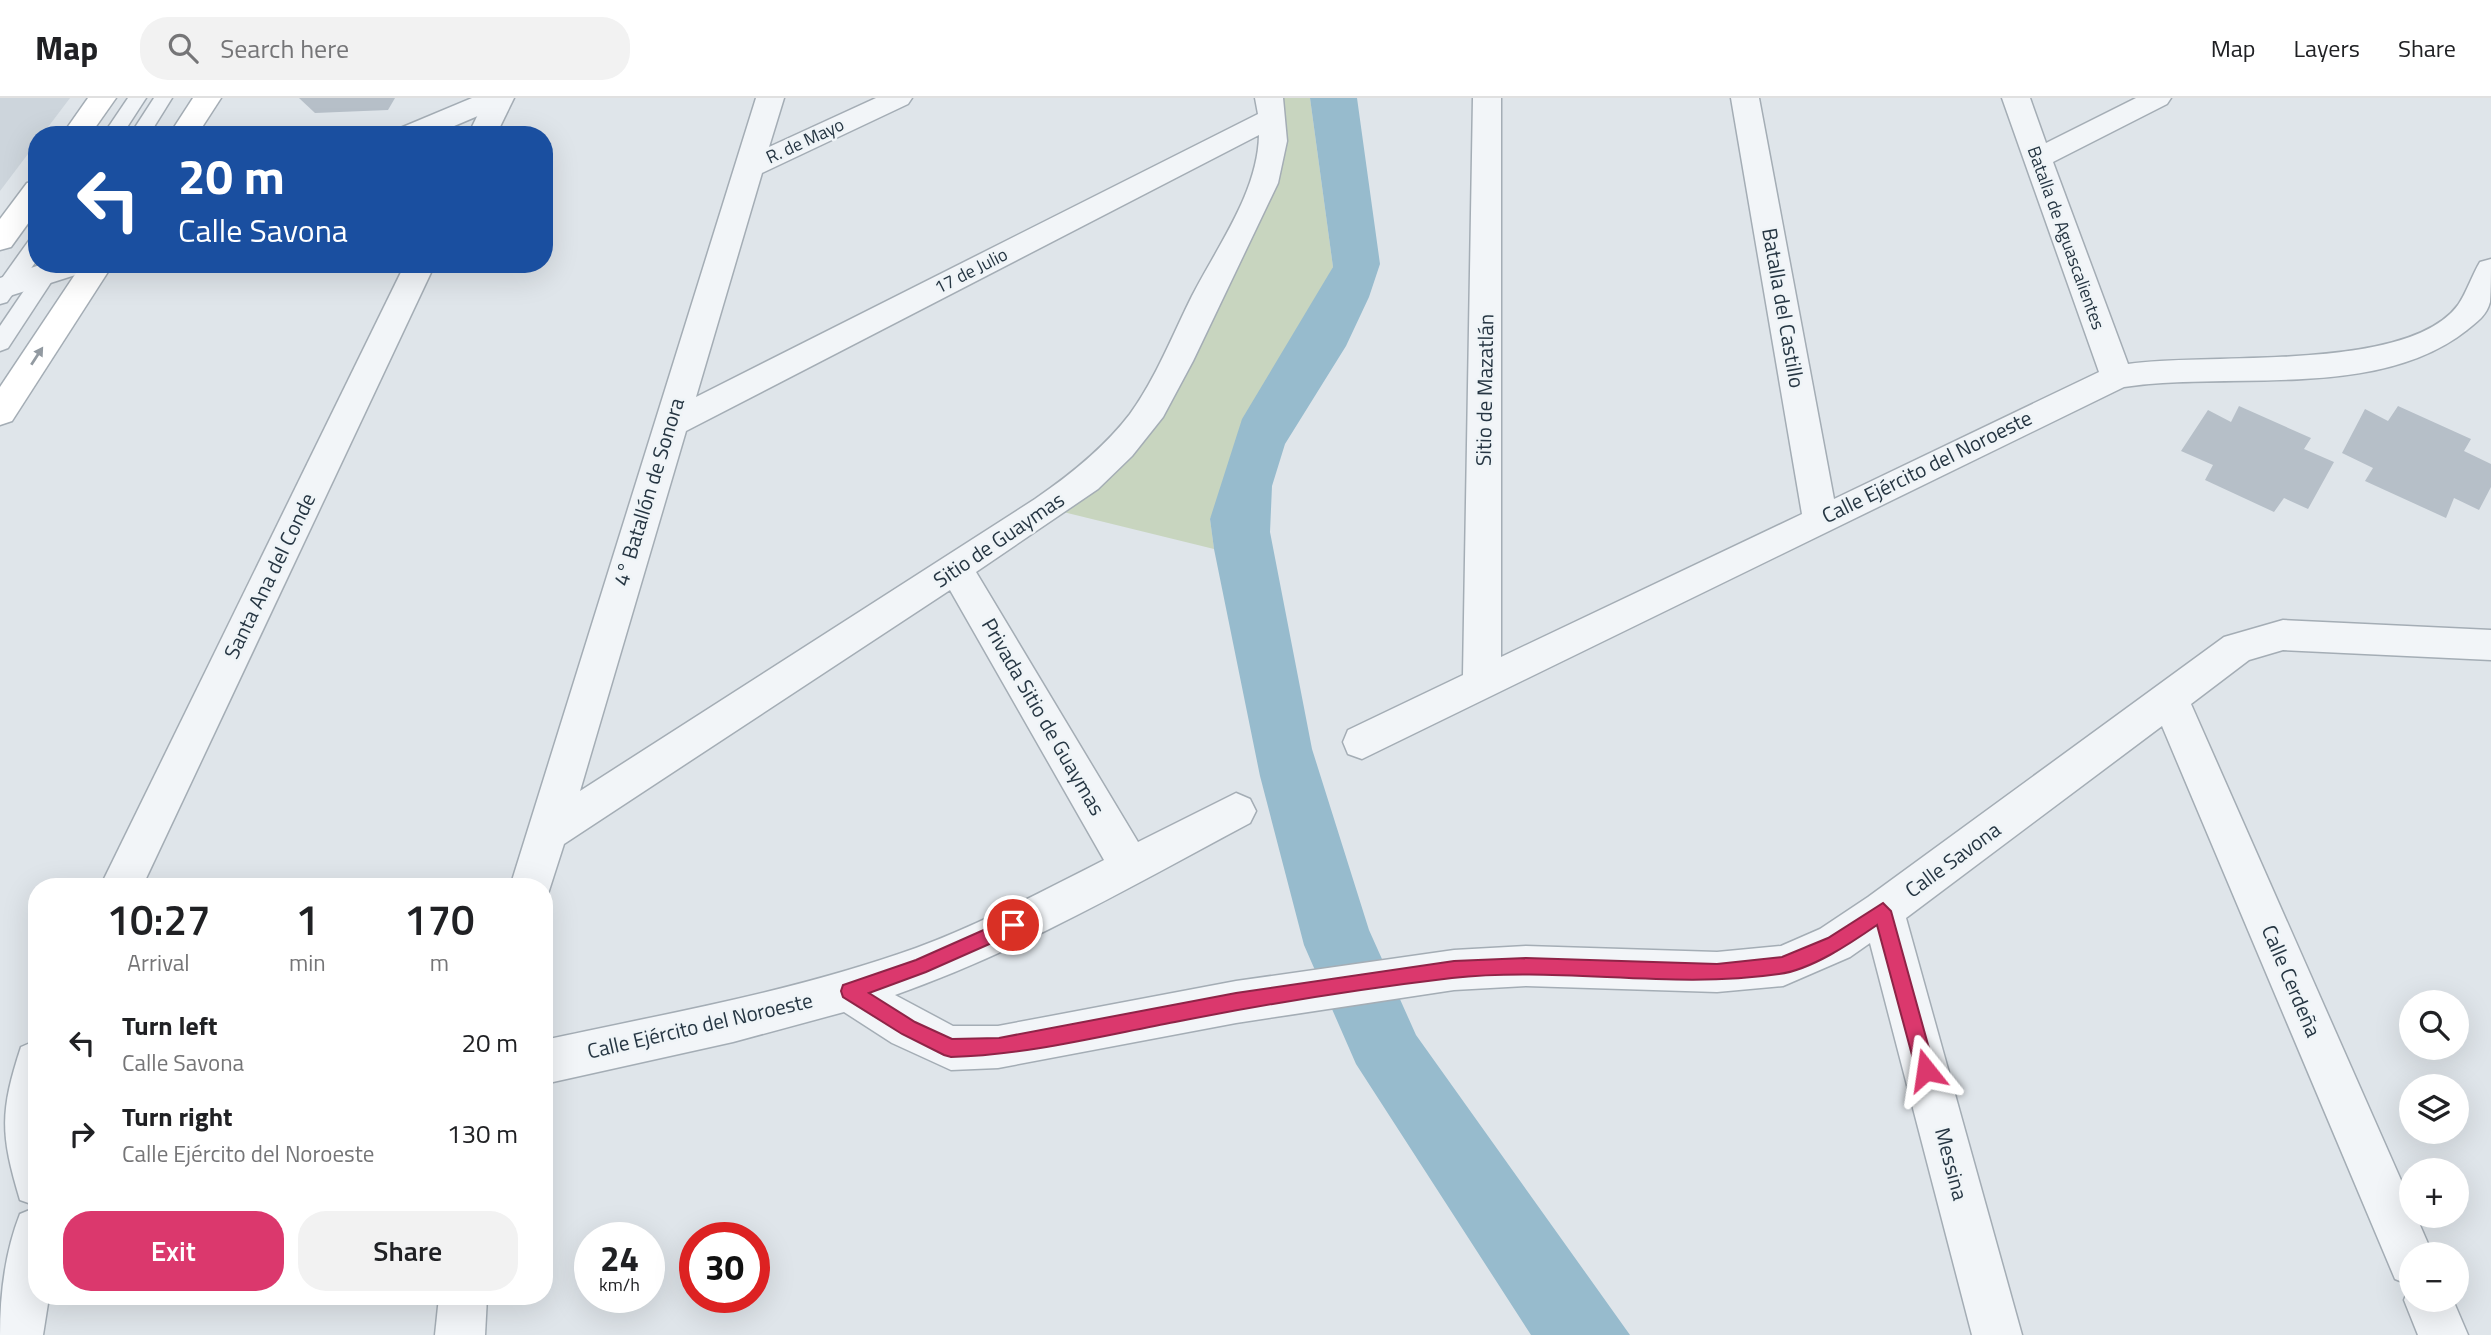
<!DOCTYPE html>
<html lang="en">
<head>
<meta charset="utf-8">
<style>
  body { margin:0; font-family:"Titillium Web",sans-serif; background:#f2f2f2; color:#202124; height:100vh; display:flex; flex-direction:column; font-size:26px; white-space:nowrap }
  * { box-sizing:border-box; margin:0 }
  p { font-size:23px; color:#757577 }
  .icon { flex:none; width:38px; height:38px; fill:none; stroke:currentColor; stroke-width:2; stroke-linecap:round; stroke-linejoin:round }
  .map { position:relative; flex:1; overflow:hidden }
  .panel { position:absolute; left:28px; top:780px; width:525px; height:427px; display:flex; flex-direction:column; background:#fff; border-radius:28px; box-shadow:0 7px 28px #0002 }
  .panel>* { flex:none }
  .guide { position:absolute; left:28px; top:28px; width:525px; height:147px; border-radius:28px; box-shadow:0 7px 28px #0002; background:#1a4fa0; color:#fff; overflow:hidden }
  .fabs { position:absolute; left:2399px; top:892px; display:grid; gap:14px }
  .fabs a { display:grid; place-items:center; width:70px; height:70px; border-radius:50%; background:#fff; box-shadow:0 7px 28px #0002; font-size:35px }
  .speed { position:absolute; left:574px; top:1124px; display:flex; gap:14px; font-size:35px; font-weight:700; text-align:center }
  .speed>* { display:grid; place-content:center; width:91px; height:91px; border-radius:50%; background:#fff; box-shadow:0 7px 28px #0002; line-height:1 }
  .speed small { font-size:18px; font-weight:400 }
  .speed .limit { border:10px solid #d22; background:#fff; color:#111 }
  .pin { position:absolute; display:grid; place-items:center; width:60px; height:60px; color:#fff; margin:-30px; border:4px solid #fff; border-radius:50%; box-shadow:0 2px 7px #0007 }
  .me { position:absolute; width:77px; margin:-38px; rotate:345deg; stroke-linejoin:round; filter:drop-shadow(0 0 5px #0008) }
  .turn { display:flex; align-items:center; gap:24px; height:147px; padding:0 35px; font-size:32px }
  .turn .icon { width:91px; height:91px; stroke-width:2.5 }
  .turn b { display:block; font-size:49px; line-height:60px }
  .eta { display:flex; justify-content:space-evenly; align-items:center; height:119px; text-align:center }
  .eta b { font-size:42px; font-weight:600; line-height:49px }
  .primary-button { display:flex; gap:14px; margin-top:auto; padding:14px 35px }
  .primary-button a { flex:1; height:80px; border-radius:28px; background:#db386d; color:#fff; font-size:28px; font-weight:600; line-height:80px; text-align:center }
  .primary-button a+a { background:#f2f2f2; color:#202124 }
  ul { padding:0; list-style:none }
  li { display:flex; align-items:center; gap:21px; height:91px; padding:0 35px }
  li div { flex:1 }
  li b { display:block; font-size:26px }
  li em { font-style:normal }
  header { display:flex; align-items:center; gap:42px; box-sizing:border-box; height:98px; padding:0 35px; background:#fff; border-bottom:2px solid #e0e0e0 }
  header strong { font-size:33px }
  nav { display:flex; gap:38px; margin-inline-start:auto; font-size:24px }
  .search { width:490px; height:63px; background:#f2f2f2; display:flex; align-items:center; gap:18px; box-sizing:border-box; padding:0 24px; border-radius:28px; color:#757577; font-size:26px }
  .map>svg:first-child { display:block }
  .built { fill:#cdd5dc }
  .green { fill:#c8d5bf }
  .water { fill:#97bbcd }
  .building { fill:#b6bfc8 }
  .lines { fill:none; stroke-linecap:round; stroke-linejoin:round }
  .service-casing { stroke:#a4adb5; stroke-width:3 }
  .minor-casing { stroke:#a4adb5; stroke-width:3 }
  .tertiary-casing { stroke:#a4adb5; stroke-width:3 }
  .secondary-casing { stroke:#a4adb5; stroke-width:3 }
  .service { fill:#f2f5f8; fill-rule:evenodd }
  .minor { fill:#f2f5f8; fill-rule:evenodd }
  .tertiary { fill:#f2f5f8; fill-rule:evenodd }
  .secondary { fill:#fff; fill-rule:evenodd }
  .oneway { fill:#929aa1 }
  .route { fill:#db386d; stroke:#8e2447; stroke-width:2 }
  .labels { text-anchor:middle; stroke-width:5; stroke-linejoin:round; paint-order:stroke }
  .far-street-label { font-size:18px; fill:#263643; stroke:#eff4f7 }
  .street-label { font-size:21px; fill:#263643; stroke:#eff4f7 }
</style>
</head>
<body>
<header>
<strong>Map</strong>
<div class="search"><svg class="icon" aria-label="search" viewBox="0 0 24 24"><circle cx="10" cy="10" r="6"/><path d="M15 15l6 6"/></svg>Search here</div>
<nav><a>Map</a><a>Layers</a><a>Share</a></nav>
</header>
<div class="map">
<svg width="2491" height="1237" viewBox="0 0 2491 1237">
  <rect width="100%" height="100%" fill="#dfe5ea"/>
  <!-- built -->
  <path class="built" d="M0 0H70L42 37H37V44L0 93Z"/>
  <!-- green -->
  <path class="green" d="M1269 0H1310L1333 169 1210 421 1214 451 1047 410 1143 323 1251 110Z"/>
  <!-- water -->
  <path class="water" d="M1310 0H1357L1380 166 1369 199 1346 248 1285 346 1272 388 1270 434 1312 651 1369 832 1416 937 1630 1237H1531L1356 966 1304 847 1260 678 1214 451 1210 421 1242 321 1333 169Z"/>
  <!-- building -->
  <g class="building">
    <path d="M299 0H395L388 12 315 15Z"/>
    <path d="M2239 308 2311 340 2304 351 2334 364 2308 411 2284 400 2274 414 2205 382 2213 367 2181 353 2208 312 2231 324Z"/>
    <path d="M2398 308 2471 341 2464 353 2491 366V389L2479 412 2454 400 2446 420 2365 383 2373 370 2342 355 2365 311 2388 323Z"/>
  </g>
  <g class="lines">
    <!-- service casing -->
    <g class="service-casing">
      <g id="service">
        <path d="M128 0H146L122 37H103Z"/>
        <path d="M154 0H172L149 37H130Z"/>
        <path d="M37 139V162L7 204 0 206V183L30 141Z"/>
        <path d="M42 166H63L8 250 0 253V228Z"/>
      </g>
    </g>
    <!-- minor casing -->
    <g class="minor-casing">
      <g id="minor">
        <path d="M486 0H514L496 37H468Z"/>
        <path d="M756 0H784L769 49 876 0H912L908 6 762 75 696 299 1258 16 1255 0H1283L1287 43 1278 85 1193 263 1163 319 1132 358 1098 391 976 474 1138 744 1236 695 1250 701 1256 713 1250 725C1134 787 1020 853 895 897L953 928H998L1236 883 1454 852 1526 848 1717 854 1781 848 1820 831 1868 799 2224 539 2283 522 2491 532V562L2283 552 2249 562 2191 606 2412 1107V1118H2416L2433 1157H2412V1202H2453L2468 1237H2418L2404 1202 2410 1187 2395 1181 2162 628 1906 820 2022 1237H1972L1870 845 1850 859 1783 888 1717 894 1526 888 1454 892 1236 925 998 970 951 972 892 945 844 914 733 944 544 986V942C669 915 796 893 916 850 981 826 1043 793 1104 762L950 492 564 746 546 802 544 789H510ZM1259 37C1258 94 1217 149 1192 198 1172 238 1156 280 1130 316 1104 350 1070 377 1035 401L580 693 686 333Z"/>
        <path d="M1473 0H1501V559L1802 416 1731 0H1759L1834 401 2099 274 2002 0H2030L2046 45 2136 0H2171L2167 6 2053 64 2128 266C2209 254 2408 275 2458 207 2467 194 2472 177 2480 164L2491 161C2491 174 2491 191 2490 204 2487 217 2477 224 2467 232 2377 303 2232 273 2124 289L1362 661 1348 656 1343 644 1348 632 1463 577Z"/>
        <path d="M405 166H435L142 789H100Z"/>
        <path d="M37 942V1108L20 1102C0 1036 0 1013 21 949Z"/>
        <path d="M37 1109V1199H49L43 1237H0C0 1197 5 1154 20 1116Z"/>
        <path d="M439 1199H487L485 1237H435Z"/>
      </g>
    </g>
    <!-- tertiary casing -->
    <g class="tertiary-casing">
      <g id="tertiary">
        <path d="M472 0H510L506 6 433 37H394L398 31Z"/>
        <path d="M43 166H92L88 173 0 201V180Z"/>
      </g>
    </g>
    <!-- secondary casing -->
    <g class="secondary-casing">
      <g id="secondary">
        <path d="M88 0H116L90 37H62Z"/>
        <path d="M193 0H221L197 37H169Z"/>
        <path d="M37 83V113L11 149 0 152V121L27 85Z"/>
        <path d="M82 166H113L12 323 0 327V289Z"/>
      </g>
    </g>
    <!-- service -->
    <use href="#service" class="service"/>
    <!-- minor -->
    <use href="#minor" class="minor"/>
    <!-- tertiary -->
    <use href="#tertiary" class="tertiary"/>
    <!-- secondary -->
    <use href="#secondary" class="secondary"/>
  </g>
  <!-- one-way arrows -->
  <defs><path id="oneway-solid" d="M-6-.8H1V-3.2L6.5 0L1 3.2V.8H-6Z" transform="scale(1.75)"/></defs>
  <use class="oneway" href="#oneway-solid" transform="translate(37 258) rotate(-57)"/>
  <!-- route -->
  <path class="route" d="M1883 805 1891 813 1935 972 1932 979 1926 981 1919 979 1916 972 1877 827C1851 845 1811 872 1779 876 1670 892 1561 868 1452 880 1359 891 1266 906 1175 924 1101 938 1026 957 951 959L944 957 902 936 843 899 841 893 843 887 916 862 1013 819 1021 827 1019 833 926 874 869 895 915 924 952 941 999 940 1236 895 1454 863 1526 860 1717 866 1782 859 1828 840Z"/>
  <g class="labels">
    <!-- far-street labels -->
    <g class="far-street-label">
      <text transform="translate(805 43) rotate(-25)" y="6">R. de Mayo</text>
      <text transform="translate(2066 140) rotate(70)" y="6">Batalla de Aguascalientes</text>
      <text transform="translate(971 173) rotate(-27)" y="6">17 de Julio</text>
    </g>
    <!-- street labels -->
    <g class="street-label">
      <text transform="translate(1783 210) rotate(80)" y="7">Batalla del Castillo</text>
      <text transform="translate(1485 292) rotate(-89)" y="7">Sitio de Mazatlán</text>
      <text transform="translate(1927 369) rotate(-26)" y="7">Calle Ejército del Noroeste</text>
      <text transform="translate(649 394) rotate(-73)" y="7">4° Batallón de Sonora</text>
      <text transform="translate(999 442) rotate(-34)" y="7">Sitio de Guaymas</text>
      <text transform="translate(270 478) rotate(-64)" y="7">Santa Ana del Conde</text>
      <text transform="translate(1043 619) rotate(60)" y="7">Privada Sitio de Guaymas</text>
      <text transform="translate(1953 762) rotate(-36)" y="7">Calle Savona</text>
      <text transform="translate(2291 883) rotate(67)" y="7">Calle Cerdeña</text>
      <text transform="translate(700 928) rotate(-13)" y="7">Calle Ejército del Noroeste</text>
      <text transform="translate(1951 1066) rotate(75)" y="7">Messina</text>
    </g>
  </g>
</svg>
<div class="fabs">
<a><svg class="icon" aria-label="search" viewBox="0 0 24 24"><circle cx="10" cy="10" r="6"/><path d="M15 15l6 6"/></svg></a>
<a><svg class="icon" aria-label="layers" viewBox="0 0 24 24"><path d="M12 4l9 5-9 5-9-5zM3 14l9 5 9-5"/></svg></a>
<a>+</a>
<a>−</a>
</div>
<div class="speed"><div>24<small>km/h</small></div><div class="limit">30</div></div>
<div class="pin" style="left:1013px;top:827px;background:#d93025"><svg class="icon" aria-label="arrive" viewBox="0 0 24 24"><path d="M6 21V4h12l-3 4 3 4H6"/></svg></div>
<svg class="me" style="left:1926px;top:972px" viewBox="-20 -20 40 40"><path d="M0-17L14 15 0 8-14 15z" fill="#db386d" stroke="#fff" stroke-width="4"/></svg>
<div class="guide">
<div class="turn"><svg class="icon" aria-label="left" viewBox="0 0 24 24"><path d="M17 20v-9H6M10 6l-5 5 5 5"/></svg><div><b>20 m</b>Calle Savona</div></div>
</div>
<section class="panel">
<div class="eta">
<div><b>10:27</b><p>Arrival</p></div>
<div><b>1</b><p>min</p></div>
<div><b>170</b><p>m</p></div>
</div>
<ul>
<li><svg class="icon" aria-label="left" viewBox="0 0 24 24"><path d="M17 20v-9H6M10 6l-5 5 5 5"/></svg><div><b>Turn left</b><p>Calle Savona</p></div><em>20 m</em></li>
<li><svg class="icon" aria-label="right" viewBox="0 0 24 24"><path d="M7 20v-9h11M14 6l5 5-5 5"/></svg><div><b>Turn right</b><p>Calle Ejército del Noroeste</p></div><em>130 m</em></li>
</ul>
<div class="primary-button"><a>Exit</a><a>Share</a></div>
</section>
</div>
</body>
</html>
